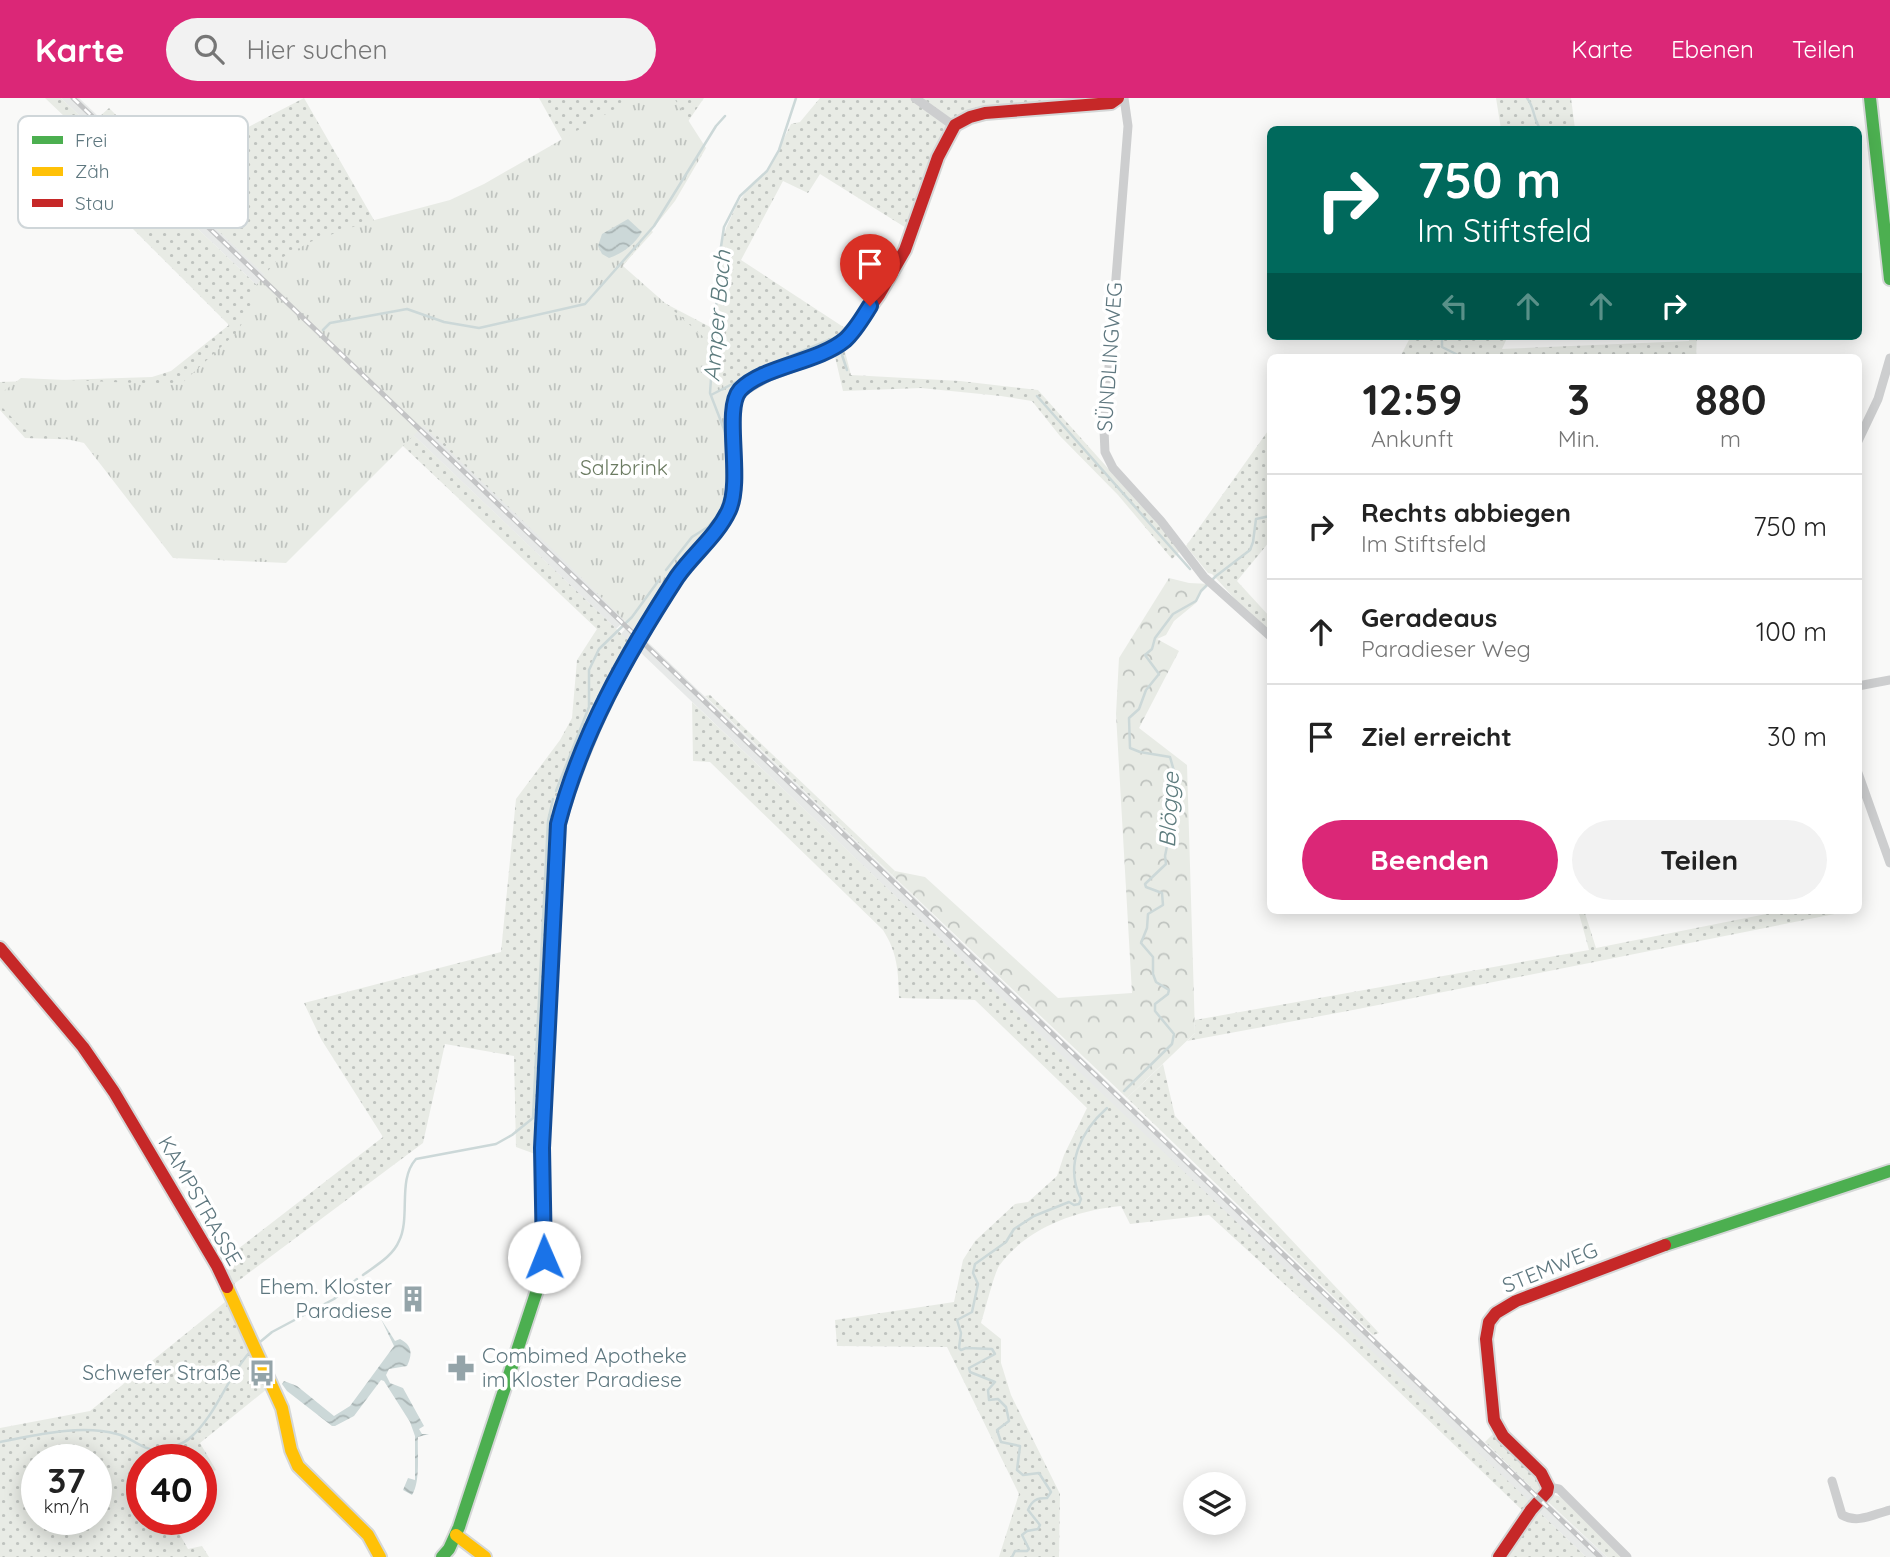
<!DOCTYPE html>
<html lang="de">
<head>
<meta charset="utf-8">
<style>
  body { margin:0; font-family:Quicksand,sans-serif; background:#f2f2f2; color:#222; height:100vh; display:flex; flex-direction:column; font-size:26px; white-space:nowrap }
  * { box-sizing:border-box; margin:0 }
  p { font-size:23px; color:#767676 }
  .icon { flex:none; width:38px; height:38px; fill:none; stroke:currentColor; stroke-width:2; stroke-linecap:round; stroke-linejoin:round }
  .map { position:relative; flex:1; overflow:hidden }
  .drawer { position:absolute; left:1267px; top:256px; width:595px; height:560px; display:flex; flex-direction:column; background:#fff; border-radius:10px; box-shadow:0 4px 18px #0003 }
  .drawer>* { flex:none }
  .hud { position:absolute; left:1267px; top:28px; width:595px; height:214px; border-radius:10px; box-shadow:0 4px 18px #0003; background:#00695c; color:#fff; overflow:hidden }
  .fabs { position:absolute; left:1183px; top:1374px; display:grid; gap:14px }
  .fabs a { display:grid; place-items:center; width:63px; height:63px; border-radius:50%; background:#fff; box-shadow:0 4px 18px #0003; font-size:35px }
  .speed { position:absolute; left:21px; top:1346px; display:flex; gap:14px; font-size:35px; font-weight:700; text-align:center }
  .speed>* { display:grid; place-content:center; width:91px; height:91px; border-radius:50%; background:#fff; box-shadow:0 4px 18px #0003; line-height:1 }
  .speed small { font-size:18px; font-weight:400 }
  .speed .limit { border:10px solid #d22; background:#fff; color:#111 }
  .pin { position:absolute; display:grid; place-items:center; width:60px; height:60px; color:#fff; margin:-72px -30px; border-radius:50% 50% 50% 0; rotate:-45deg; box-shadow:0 0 7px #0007 }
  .pin .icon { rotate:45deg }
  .me { position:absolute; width:77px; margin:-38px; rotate:359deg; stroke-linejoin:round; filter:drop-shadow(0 0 5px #0008) }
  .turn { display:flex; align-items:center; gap:24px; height:147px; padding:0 35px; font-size:32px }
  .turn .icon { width:91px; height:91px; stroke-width:2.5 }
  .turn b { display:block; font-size:49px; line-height:60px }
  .lanes { display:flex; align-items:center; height:66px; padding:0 35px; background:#0003; justify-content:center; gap:35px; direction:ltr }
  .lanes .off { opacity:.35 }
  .eta { display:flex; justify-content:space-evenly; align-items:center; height:119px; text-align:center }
  .eta b { font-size:42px; font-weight:800; line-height:49px }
  .primary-button { display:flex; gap:14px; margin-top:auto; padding:14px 35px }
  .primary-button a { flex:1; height:80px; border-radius:42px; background:#db2777; color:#fff; font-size:28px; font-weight:800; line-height:80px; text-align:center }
  .primary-button a+a { background:#f2f2f2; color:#222 }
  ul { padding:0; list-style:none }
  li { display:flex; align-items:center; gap:21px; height:105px; padding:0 35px; border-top:2px solid #e0e0e0 }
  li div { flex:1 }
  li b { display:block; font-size:26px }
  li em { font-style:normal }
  header { display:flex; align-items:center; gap:42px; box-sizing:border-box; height:98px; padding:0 35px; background:#db2777; color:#fff }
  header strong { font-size:33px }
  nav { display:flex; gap:38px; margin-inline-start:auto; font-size:24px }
  .search { width:490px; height:63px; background:#f2f2f2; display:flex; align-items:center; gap:18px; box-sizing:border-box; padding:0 24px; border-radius:38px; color:#767676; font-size:26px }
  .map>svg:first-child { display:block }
  .built { fill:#e7e9e8 }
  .grass { fill:url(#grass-dots); fill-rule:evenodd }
  .forest { fill:url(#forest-crowns) }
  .park { fill:url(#park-tufts) }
  .water { fill:url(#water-waves) }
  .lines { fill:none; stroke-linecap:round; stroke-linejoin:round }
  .stream { stroke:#ccd8d8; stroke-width:2.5 }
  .fast-casing { stroke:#d5d7d7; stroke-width:16 }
  .slow-casing { stroke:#d5d7d7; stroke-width:16 }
  .jam-casing { stroke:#d5d7d7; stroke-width:16 }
  .street { stroke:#cdcecf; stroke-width:9 }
  .fast { stroke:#4caf50; stroke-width:12 }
  .slow { stroke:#ffc107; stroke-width:12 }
  .jam { stroke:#c62828; stroke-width:12 }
  .rail-casing { stroke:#c3c4c5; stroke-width:5 }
  .rail { stroke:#fff; stroke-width:2.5; stroke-dasharray:8; stroke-linecap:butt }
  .route-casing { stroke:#114b97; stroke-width:18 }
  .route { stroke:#1a73e8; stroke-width:12 }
  .labels { text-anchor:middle; stroke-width:7; stroke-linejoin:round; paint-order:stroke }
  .street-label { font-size:21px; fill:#5e777f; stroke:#fff }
  .park-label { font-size:21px; fill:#6b7b61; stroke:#fff }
  .poi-label { font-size:21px; fill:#5e777f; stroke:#fff; text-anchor:end }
  .water-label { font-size:23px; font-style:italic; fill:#5d7c7e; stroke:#fff }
  .key { fill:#fff; stroke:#cfd6d9; stroke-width:2 }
  .key-label { font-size:19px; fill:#5e777f }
</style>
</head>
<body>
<header>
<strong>Karte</strong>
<div class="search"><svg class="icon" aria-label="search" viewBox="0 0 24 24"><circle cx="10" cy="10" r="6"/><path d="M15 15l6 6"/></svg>Hier suchen</div>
<nav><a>Karte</a><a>Ebenen</a><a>Teilen</a></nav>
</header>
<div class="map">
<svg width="1890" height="1459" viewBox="0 0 1890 1459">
  <defs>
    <pattern id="grass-dots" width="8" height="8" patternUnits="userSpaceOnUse" patternTransform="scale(1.75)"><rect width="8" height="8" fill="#e8ebe5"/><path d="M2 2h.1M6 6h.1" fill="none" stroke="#bfc3bf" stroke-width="1.8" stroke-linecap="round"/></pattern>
    <pattern id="forest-crowns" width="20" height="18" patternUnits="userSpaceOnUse" patternTransform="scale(1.75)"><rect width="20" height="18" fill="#e8ebe5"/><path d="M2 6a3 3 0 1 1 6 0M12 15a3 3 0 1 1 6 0" fill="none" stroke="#bfc3bf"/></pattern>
    <pattern id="park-tufts" width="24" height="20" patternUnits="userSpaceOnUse" patternTransform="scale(1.75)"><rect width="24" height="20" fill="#e8ebe5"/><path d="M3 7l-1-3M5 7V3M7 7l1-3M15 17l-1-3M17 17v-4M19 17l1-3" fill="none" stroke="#bfc3bf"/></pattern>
    <pattern id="water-waves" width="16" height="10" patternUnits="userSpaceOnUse" patternTransform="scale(1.75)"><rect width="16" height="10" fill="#ccd8d8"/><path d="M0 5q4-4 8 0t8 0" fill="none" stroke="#a9b4b4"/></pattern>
  </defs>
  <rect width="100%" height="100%" fill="#f9f9f8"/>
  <!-- built -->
  <g class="built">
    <path d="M61 0H79L535 433 625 522 616 531Z"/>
    <path d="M629 526 1540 1398 1607 1459H1586L1350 1234 638 552 621 536Z"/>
  </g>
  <!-- grass -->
  <g class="grass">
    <path d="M45 0H61L631 545 613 575 594 615 560 697 546 851 535 1056 516 1049 514 958 445 946 423 1045 234 1186 221 1164 383 1039 321 941 304 905 501 854 516 701 560 642 572 620 577 562 597 531 334 283 111 343 25 340 0 312V284L152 279 171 273 229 227 123 121 146 96Z"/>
    <path d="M304 0 382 136 578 70 539 0H704L629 110 653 134 613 178 714 231 719 155 726 130 737 106 753 84 769 71 791 26 800 24 820 0H910L951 28 911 133 820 76 808 95 783 83 741 162 851 234 822 253 737 293 734 374 588 485 99 19 109 10 170 70Z"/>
    <path d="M921 0H1114L953 26Z"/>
    <path d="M1496 0H1571L1575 31H1501Z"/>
    <path d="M1411 238H1508L1502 251 1689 243V238H1697L1696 259H1400Z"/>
    <path d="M843 246 851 277 960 283 1038 292 1181 452 1172 461 1118 397 1060 338 1032 303 1001 298 921 290 843 293 833 250Z"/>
    <path d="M1270 330V443L1237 483 1270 519V535L1248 515 1212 476 1208 475 1186 448Z"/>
    <path d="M710 597 895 773 892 777 705 598Z"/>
    <path d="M692 604 1532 1406 1524 1414 1340 1237 1209 1117 1130 1126 1121 1108C1077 1112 1026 1130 999 1168 994 1176 985 1213 981 1225L1001 1241V1265L1011 1297 1060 1396 1059 1459H999L1019 1396 947 1249 837 1248 835 1222 954 1204 963 1162 975 1143 1015 1106 1028 1104 1057 1078 1064 1057 1087 1010 975 902 899 900C898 873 898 856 883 832L710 664 693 663Z"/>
    <path d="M1578 812H1584L1596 850 1786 812H1855L1353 912 1187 943 1195 935V922L1589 852Z"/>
    <path d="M1163 966 1175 1018 1379 1235 1373 1237 1127 1000Z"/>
    <path d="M225 1204 267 1291 200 1345 216 1372 201 1379V1362H142V1421H171L188 1451 202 1448 209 1459H0V1330L90 1313ZM37 1362H96V1421H37Z"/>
    <path d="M1494 1335 1531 1368 1543 1387 1540 1398 1485 1344Z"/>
    <path d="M1555 1397 1561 1399 1622 1459H1607L1546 1402Z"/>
    <path d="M1538 1413 1586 1459H1504Z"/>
  </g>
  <!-- forest -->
  <path class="forest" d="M1169 480 1189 485 1210 486 1200 495 1196 505 1174 523 1166 537 1157 541 1179 553 1139 630 1187 667 1195 935 1127 1000 892 777 895 773 925 779 1058 900 1132 895 1116 616 1119 560Z"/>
  <!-- park -->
  <path class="park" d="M634 0H674L706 50 675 103 623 168 716 250 714 286 717 290 723 287 729 306 725 324 731 361 727 421 637 535 528 426 425 326 286 465 173 460 84 345 23 331 0 307V296L21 280 180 287 235 236 251 212 254 190 276 163 310 144 367 124 450 102 484 86Z"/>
  <!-- water -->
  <g class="water">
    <path d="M628 121 642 134C634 147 623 155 609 160L602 156 598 148 602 136Z"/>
    <path d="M381 1221 395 1243 400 1241C412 1247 413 1256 407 1268L389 1271 386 1277 390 1285 403 1290 424 1328 419 1331 422 1336H429L418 1339C417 1355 421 1383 412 1397L403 1392 408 1380 415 1382V1338L410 1324 384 1283 381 1282 354 1318 335 1328H332L287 1293 282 1286 284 1283 297 1288 334 1318 350 1308 394 1248Z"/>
  </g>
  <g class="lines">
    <!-- stream -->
    <g class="stream">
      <path d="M1527 0C1535 10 1533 22 1541 32"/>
      <path d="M323 232 330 225 407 211 444 224 479 230 585 206 654 128 716 28 725 18"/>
      <path d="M1442 238V249L1462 259"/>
      <path d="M840 251 847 272"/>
      <path d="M711 297 767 268 831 241 833 244"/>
      <path d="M1037 298 1190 471"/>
      <path d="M727 339 710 295 720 155 724 129 740 98 767 73 779 52 796 0"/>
      <path d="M666 472 692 439 708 429 719 416 727 394"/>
      <path d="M556 693 589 609V572L599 551 632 519 659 482"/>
      <path d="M1124 993 1172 946 1174 936 1155 913V906L1168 896 1169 892 1156 884 1153 876V859L1141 845 1147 830 1148 816 1163 807 1162 795 1146 789 1145 786 1166 766 1165 758 1173 719 1166 702V691L1174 673 1170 659 1140 654 1130 650 1129 620 1139 611 1146 592 1159 576 1145 557 1152 551 1155 540 1173 516 1196 503 1201 493 1216 478 1250 452 1253 444 1256 421 1270 418"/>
      <path d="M363 1177C375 1168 393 1158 399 1143 411 1119 397 1082 416 1061L496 1046 512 1037 533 1020 548 723 553 701"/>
      <path d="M260 1244 272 1234 334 1201 357 1181"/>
      <path d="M0 1344C36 1337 81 1326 117 1336 131 1339 142 1352 157 1352 167 1352 184 1346 191 1339 216 1317 227 1280 249 1255"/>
      <path d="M1012 1459 1015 1453H1027L1029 1451 1022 1437 1027 1433 1038 1431 1040 1427 1028 1412C1032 1402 1037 1400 1047 1400L1051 1394 1039 1375 1023 1377 1017 1372 1020 1348 1001 1344 997 1332 1009 1323 1006 1309 998 1301 989 1302 988 1292 995 1284 970 1274 969 1270 995 1256 992 1251 966 1250 961 1252 959 1250 961 1235 957 1222 972 1214 978 1186 973 1175 975 1166 1006 1144 1014 1131 1034 1118 1069 1104 1074 1107 1079 1106 1081 1101C1064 1067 1081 1033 1107 1010"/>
    </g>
    <!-- fast casing -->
    <g class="fast-casing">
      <g id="fast">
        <path d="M1870 0 1890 181"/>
        <path d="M1665 1147 1890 1073"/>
        <path d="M442 1459 449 1451 459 1429 542 1177 544 1159 542 1050 545 996"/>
      </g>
    </g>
    <!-- slow casing -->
    <g class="slow-casing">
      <g id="slow">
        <path d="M649 524C660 506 671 486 684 470 702 448 726 429 732 400 739 370 721 313 743 290"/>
        <path d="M227 1189 282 1310 291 1352 298 1368 368 1437 380 1459"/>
        <path d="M456 1437 485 1459"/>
      </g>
    </g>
    <!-- jam casing -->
    <g class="jam-casing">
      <g id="jam">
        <path d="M743 290 767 276 822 256 842 243 858 226 879 197 905 152 938 59 955 27 970 19 985 15 1111 5 1118 0"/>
        <path d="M0 850 83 949 114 994 217 1168 227 1189"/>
        <path d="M545 996 558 727C579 655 610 588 649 524"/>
        <path d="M1499 1459 1531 1412 1547 1394 1548 1389 1541 1375 1503 1338 1494 1322 1486 1241 1489 1224 1496 1215 1516 1203 1665 1147"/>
      </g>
    </g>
    <!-- street -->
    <g class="street">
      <path d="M915 0 954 28"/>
      <path d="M1124 0 1128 28 1104 332 1105 354 1113 370 1161 423 1204 479 1270 538"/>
      <path d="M1858 343 1878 301 1890 260"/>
      <path d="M1858 588 1890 582"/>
      <path d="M1858 675 1890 765"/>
      <path d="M1832 1383 1842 1417C1858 1426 1874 1416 1890 1412"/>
      <path d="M1548 1389 1559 1391 1627 1459"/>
    </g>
    <!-- fast -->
    <use href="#fast" class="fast"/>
    <!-- slow -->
    <use href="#slow" class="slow"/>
    <!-- jam -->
    <use href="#jam" class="jam"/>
    <!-- rail casing -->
    <g class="rail-casing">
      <path id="rail" d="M73 0 1600 1459"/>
    </g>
    <!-- rail -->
    <use href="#rail" class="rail"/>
  </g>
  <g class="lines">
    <!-- route casing -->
    <g class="route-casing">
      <path id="route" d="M544 1159 542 1050 558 726C581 637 627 556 677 479 693 456 717 438 729 412 743 381 723 311 740 292 763 268 817 265 845 242 855 233 863 219 870 208"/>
    </g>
    <!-- route -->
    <use href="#route" class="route"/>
  </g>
  <!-- icons -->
  <defs>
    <g id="building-bare" transform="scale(2.1)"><path d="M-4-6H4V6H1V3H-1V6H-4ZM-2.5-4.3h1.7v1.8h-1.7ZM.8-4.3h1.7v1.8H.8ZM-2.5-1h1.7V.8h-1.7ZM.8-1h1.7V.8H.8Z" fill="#94a4a9" stroke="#fff" stroke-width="2.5" paint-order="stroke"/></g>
    <g id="pharmacy-bare" transform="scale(2.1)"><path d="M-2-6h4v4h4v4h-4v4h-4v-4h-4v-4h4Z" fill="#94a4a9" stroke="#fff" stroke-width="2.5" paint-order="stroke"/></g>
    <g id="bus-bare" transform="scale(2.1)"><path d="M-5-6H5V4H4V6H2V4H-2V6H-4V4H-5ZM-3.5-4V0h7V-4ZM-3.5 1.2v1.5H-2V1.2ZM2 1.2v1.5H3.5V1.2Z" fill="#94a4a9" stroke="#fff" stroke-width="2.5" paint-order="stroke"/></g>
  </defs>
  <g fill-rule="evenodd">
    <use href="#building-bare" x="413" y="1201"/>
    <use href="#pharmacy-bare" x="461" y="1270"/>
    <use href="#bus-bare" x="262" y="1275"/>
  </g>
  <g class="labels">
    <!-- street labels -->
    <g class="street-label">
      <text transform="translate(1110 259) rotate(-86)" y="7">SÜNDLINGWEG</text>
      <text transform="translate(200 1103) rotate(60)" y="7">KAMPSTRASSE</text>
      <text transform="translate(1550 1170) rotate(-22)" y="7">STEMWEG</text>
    </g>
    <!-- park labels -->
    <g class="park-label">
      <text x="624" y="377">Salzbrink</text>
    </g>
    <!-- poi labels -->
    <g class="poi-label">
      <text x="392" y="1196">Ehem. Kloster<tspan x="392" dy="24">Paradiese</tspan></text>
      <text x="482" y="1265" text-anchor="start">Combimed Apotheke<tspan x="482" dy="24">im Kloster Paradiese</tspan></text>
      <text x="241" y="1282">Schwefer Straße</text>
    </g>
    <!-- water labels -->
    <g class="water-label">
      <text transform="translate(717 218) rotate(-85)" y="8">Amper Bach</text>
      <text transform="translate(1169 712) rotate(-87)" y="8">Blögge</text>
    </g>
  </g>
  <!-- legend -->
  <rect x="18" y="18" width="230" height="112" rx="10" class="key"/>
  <rect x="32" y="38" width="31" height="8" fill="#4caf50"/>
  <rect x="32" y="69" width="31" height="9" fill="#ffc107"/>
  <rect x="32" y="101" width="31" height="8" fill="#c62828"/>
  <g class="key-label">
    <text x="75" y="49">Frei</text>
    <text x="75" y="80">Zäh</text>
    <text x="75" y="112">Stau</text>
  </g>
</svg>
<div class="fabs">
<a><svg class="icon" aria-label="layers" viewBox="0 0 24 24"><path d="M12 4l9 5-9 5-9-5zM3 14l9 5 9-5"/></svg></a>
</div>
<div class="speed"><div>37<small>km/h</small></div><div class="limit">40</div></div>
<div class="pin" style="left:870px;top:208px;background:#d93025"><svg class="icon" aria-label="arrive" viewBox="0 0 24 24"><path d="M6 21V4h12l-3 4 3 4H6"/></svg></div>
<svg class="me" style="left:544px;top:1159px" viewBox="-20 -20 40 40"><circle r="19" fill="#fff"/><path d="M0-13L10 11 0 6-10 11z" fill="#1a73e8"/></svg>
<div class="hud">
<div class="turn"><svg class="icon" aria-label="right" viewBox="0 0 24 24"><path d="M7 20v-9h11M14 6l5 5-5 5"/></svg><div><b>750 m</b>Im Stiftsfeld</div></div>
<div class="lanes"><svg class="icon off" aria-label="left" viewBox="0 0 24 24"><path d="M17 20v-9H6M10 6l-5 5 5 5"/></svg><svg class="icon off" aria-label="ahead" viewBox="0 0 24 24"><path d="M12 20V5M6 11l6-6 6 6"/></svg><svg class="icon off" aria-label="ahead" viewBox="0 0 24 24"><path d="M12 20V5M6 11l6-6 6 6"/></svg><svg class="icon" aria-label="right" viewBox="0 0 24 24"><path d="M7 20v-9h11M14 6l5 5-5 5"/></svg></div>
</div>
<section class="drawer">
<div class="eta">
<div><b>12:59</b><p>Ankunft</p></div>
<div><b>3</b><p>Min.</p></div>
<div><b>880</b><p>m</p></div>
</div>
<ul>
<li><svg class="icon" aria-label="right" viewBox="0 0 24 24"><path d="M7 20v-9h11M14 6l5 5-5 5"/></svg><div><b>Rechts abbiegen</b><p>Im Stiftsfeld</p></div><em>750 m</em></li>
<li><svg class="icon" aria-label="ahead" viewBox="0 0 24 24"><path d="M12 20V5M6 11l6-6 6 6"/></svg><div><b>Geradeaus</b><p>Paradieser Weg</p></div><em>100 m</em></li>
<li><svg class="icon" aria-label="arrive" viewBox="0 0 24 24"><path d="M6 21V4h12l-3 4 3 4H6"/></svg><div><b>Ziel erreicht</b></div><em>30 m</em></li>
</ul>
<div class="primary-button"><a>Beenden</a><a>Teilen</a></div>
</section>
</div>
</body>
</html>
